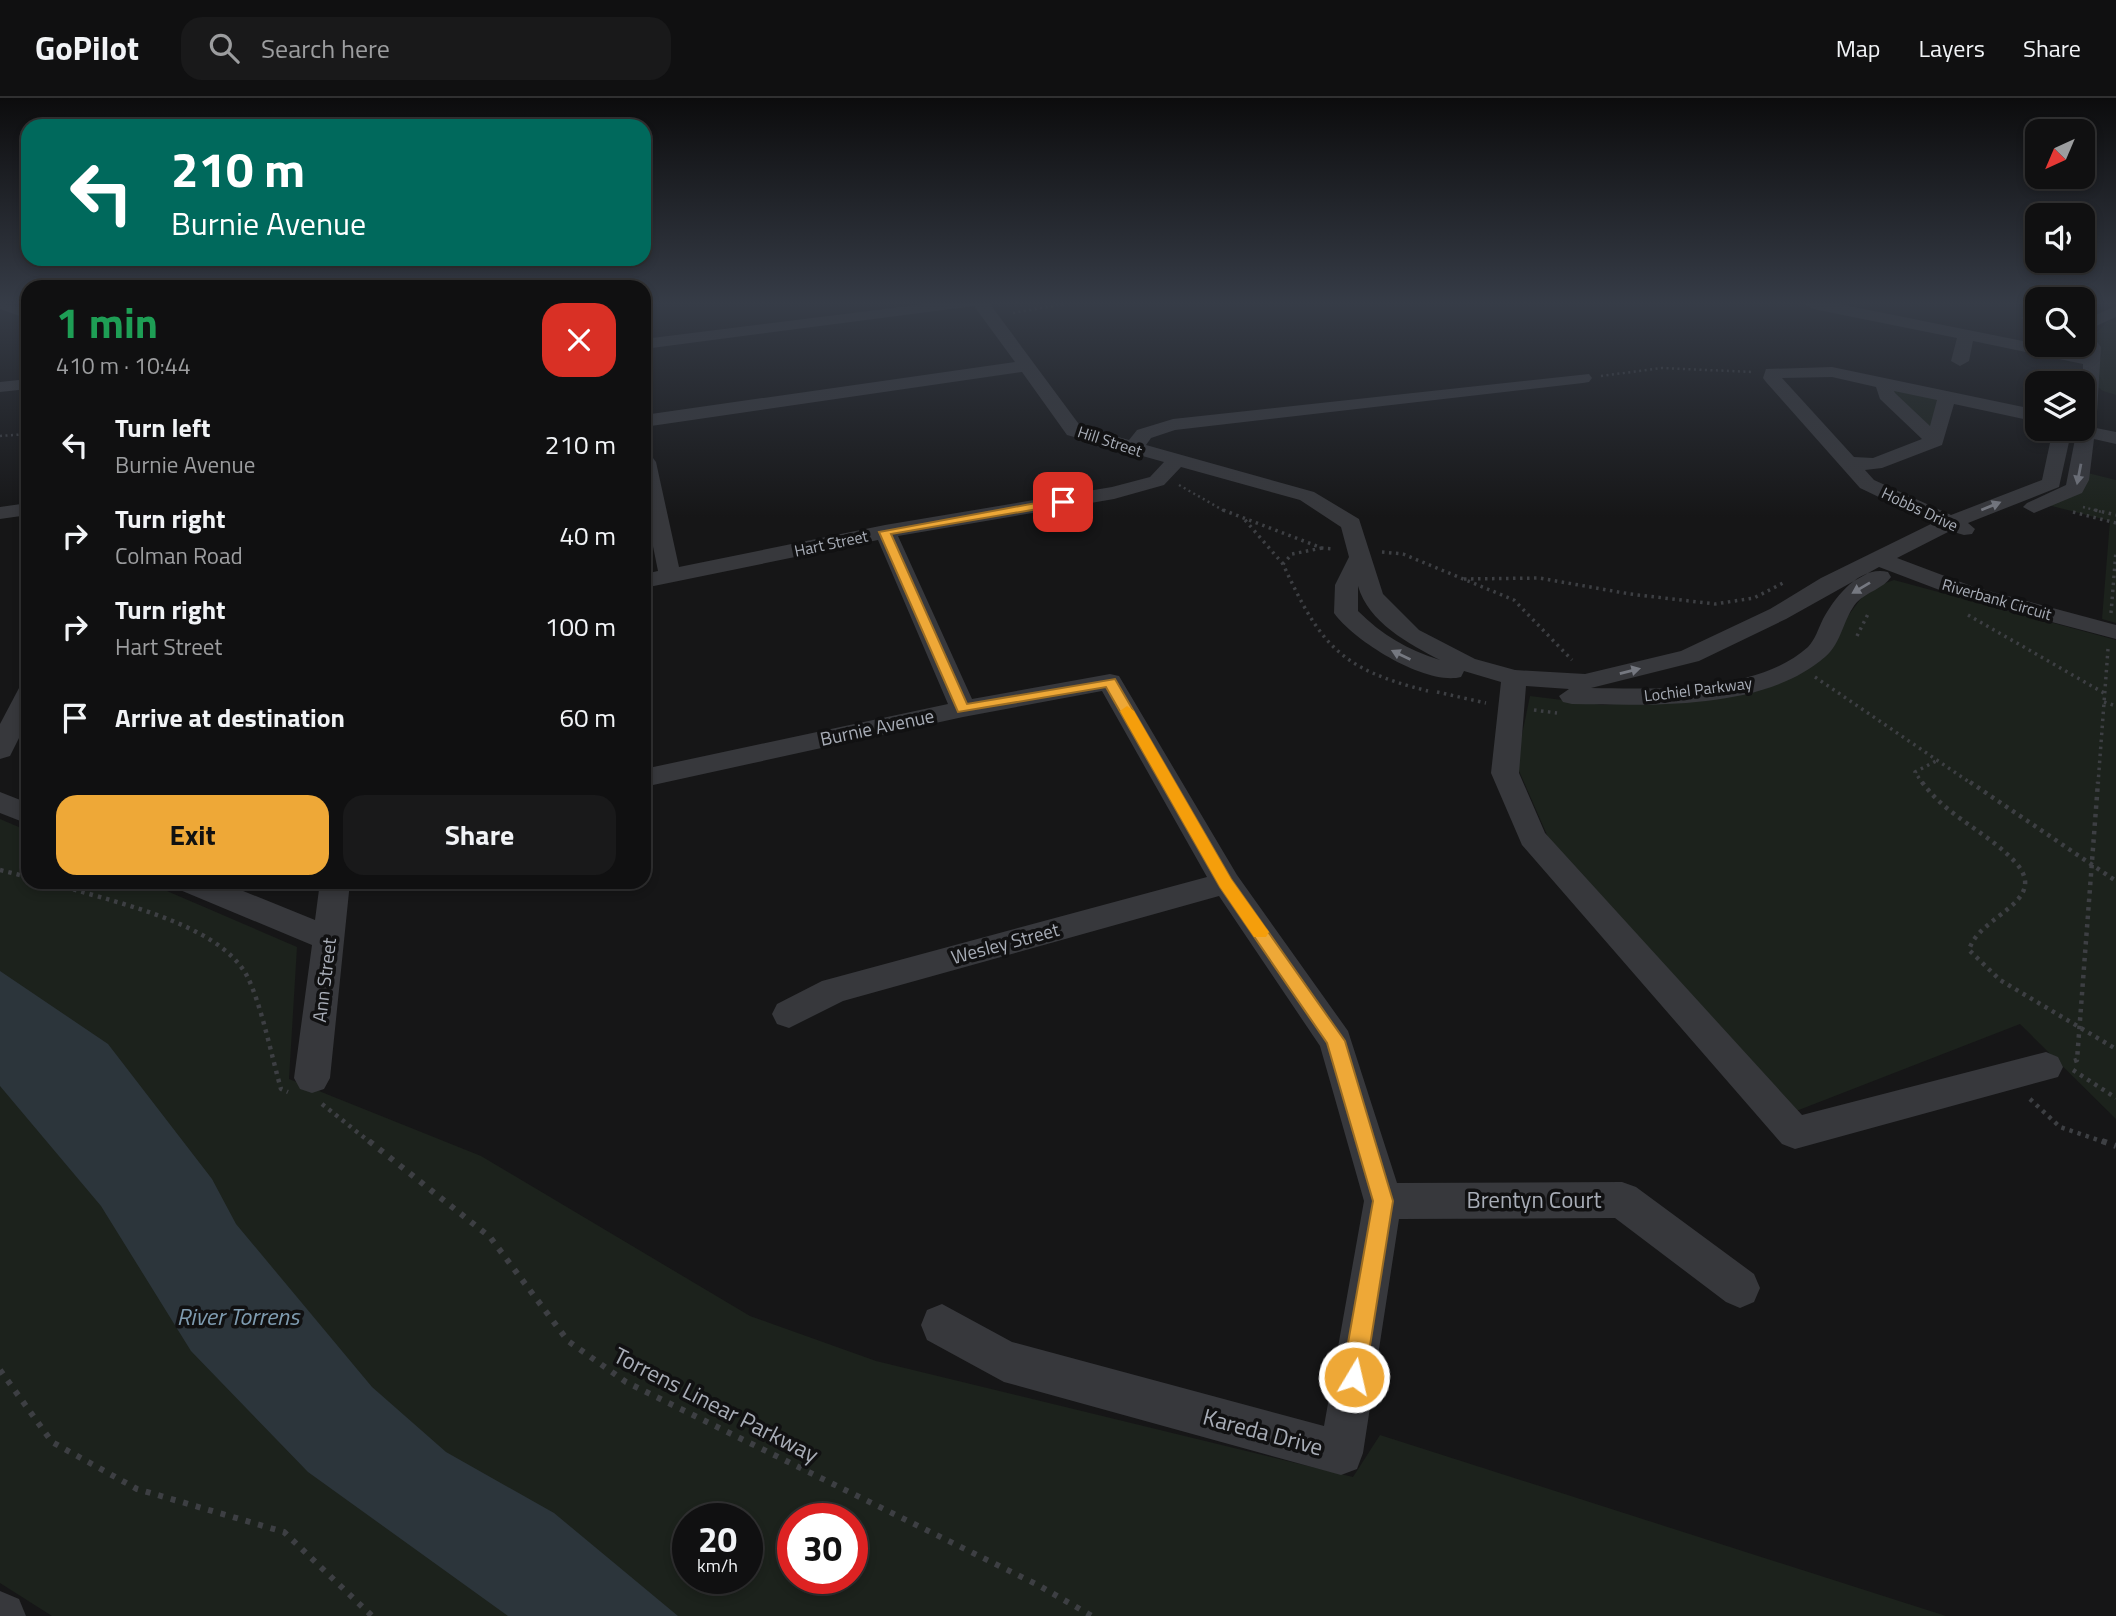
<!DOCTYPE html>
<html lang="en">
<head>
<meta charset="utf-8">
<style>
  body { margin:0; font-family:"Titillium Web",sans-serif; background:#19191a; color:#f1f3f6; height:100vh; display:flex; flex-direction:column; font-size:26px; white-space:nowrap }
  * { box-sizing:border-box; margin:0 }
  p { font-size:23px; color:#9c9d9f }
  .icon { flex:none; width:38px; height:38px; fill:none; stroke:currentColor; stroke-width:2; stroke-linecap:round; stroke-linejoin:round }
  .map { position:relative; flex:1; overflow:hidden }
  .sheet { position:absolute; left:21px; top:182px; width:630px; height:609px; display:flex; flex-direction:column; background:#101011; border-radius:21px; box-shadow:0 4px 10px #0003,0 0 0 2px #303031 }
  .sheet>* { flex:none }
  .hud { position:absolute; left:21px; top:21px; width:630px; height:147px; border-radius:21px; box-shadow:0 4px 10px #0003,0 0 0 2px #303031; background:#00695c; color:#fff; overflow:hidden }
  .needle { width:46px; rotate:224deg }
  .controls { position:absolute; left:2025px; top:21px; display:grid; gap:14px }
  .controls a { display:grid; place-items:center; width:70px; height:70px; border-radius:14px; background:#101011; box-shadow:0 4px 10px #0003,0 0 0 2px #303031; font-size:35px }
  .speed { position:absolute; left:672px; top:1405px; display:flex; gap:14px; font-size:35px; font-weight:700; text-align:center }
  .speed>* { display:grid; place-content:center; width:91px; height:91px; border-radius:50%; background:#101011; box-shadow:0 4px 10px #0003,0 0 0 2px #303031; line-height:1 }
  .speed small { font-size:18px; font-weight:400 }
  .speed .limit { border:10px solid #d22; background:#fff; color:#111 }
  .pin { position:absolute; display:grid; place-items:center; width:60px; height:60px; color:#fff; margin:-30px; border-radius:14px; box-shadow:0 4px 10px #0006 }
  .me { position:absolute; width:77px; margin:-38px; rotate:9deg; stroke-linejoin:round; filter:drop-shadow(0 0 5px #0008) }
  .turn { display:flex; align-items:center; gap:24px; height:147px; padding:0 35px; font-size:32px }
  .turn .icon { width:91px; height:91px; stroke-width:2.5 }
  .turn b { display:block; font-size:49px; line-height:60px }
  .round { display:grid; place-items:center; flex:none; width:74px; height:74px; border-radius:21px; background:#19191a }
  .overview { display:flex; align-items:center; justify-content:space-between; height:119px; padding:0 35px }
  h1 { font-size:42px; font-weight:700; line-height:52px; color:#1e9e55 }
  .cta { display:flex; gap:14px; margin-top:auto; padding:14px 35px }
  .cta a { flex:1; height:80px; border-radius:21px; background:#eea837; color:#111; font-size:28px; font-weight:700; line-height:80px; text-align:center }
  .cta a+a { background:#19191a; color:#f1f3f6 }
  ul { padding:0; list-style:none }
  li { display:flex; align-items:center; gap:21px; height:91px; padding:0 35px }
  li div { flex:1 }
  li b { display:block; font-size:26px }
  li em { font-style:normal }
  header { display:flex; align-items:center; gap:42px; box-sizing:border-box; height:98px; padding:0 35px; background:#101011; border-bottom:2px solid #303031 }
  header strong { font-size:33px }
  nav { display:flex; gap:38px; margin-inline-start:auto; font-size:24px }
  .search { width:490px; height:63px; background:#19191a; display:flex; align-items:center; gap:18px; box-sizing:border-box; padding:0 24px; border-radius:21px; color:#9c9d9f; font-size:26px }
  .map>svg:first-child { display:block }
  .green { fill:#1c221c; fill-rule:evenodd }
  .water { fill:#2c353b }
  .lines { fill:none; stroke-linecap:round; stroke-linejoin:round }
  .path-far3 { stroke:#3d3f43; stroke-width:2.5; stroke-dasharray:2 3.5; stroke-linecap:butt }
  .path-far2 { stroke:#3d3f43; stroke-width:3.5; stroke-dasharray:2.5 4.5; stroke-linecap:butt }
  .path-far1 { stroke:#3d3f43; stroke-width:4.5; stroke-dasharray:3.5 5; stroke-linecap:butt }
  .path { stroke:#3d3f43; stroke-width:6; stroke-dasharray:5 8; stroke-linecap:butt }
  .minor { fill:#37383c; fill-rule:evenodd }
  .oneway { fill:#757880 }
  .route { fill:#eea837; stroke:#9b6d24; stroke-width:2 }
  .slow { fill:#f59e0b }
  .labels { text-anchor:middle; stroke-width:7; stroke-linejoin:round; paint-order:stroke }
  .far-street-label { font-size:16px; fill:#a8adb7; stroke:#111112 }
  .street-label { font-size:19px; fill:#a8adb7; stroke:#111112 }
  .near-street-label { font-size:23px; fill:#a8adb7; stroke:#111112 }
  .near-water-label { font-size:24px; font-style:italic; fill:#7f9cb1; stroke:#111112 }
</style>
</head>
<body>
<header>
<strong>GoPilot</strong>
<div class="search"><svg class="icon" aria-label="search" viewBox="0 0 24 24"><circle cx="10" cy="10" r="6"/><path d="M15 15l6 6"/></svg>Search here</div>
<nav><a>Map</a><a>Layers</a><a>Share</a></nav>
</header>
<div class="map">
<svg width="2116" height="1518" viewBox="0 0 2116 1518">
  <rect width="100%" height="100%" fill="#161617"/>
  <!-- green -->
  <g class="green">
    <path d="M2109 222 2116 224V297L2103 293 2095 287 2098 252 2095 236Z"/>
    <path d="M1892 292 1926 296 1940 304 1930 329 1889 293Z"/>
    <path d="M2088 375 2116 382V525L2102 521 2110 423 2048 407Z"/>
    <path d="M1894 482 2116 542V1021L2020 926 1791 1015 1551 746 1516 666 1530 598 1603 607 1712 598 1793 579 1842 526 1868 491Z"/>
    <path d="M0 721 28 733V784H146L297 849 289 981 481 1058 750 1218 876 1263 1353 1379 1380 1337 1946 1518H52L0 1485ZM688 1421H747V1480H688ZM793 1421H852V1480H793Z"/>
  </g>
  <!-- water -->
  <path class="water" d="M0 873 108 946 212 1081 236 1126 372 1289 446 1354 554 1415 678 1518H508L308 1374 191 1253 101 1108 0 988Z"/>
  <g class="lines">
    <!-- path-far3 -->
    <g class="path-far3">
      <path d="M1013 215 1064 206"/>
      <path d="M1601 278 1662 270 1753 274"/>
      <path d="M0 338 28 336"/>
      <path d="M1179 387 1226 414"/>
      <path d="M2083 409 2102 414"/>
    </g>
    <!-- path-far2 -->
    <g class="path-far2">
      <path d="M1223 412 1322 450 1334 451"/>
      <path d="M2095 412 2116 417"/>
      <path d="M2073 414 2116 425"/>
      <path d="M1245 422 1283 466"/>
      <path d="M1322 450 1292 456 1283 466C1320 546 1339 571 1428 593"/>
      <path d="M1382 454 1403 456 1514 502 1572 562"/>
      <path d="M1464 481 1539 480 1630 496 1715 506 1754 500 1783 485"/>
      <path d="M2111 515 2116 453"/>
      <path d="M1968 517 2104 595"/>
      <path d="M1857 538 1869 514"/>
      <path d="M1815 579 1972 686"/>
      <path d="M1437 594 1486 605"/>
      <path d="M2104 604 2116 608"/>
      <path d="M1534 612 1557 615"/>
      <path d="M1923 686 1915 674 1938 662"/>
      <path d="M2098 686 2108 551"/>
    </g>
    <!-- path-far1 -->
    <g class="path-far1">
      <path d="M1922 684C1947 719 1988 734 2016 765 2050 804 1979 817 1969 852L2000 882 2116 951"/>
      <path d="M1970 684 2116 783"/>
      <path d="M0 772 28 779"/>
      <path d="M49 784C106 803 218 823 247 878 261 905 272 960 281 991L288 994"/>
      <path d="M2074 963 2077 962 2098 684"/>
      <path d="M2073 972 2116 1000"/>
      <path d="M2030 1001 2060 1029 2107 1045"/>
      <path d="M322 1006 371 1045"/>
    </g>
    <!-- path -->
    <g class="path">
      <path d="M369 1043 490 1139 568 1243 626 1284 1038 1487 1092 1518"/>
      <path d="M2102 1043 2116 1048"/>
      <path d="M0 1272 52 1344 137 1391 284 1434 372 1518"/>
    </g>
    <!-- minor -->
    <g class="minor">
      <path d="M0 206 28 210V221L0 211Z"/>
      <path d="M925 206H990L1081 329 1129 342 1137 332 1173 321 1589 276 1592 280 1589 284 1583 285 1175 332 1151 340 1146 347 1314 394 1359 421 1383 496 1419 532 1475 561 1515 572 1585 576 1681 553 1770 511 1821 480 1933 425 1860 390 1766 284 1763 280 1766 271 1832 269 2037 312V324L1954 306 1942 347 1882 370 1865 372 1874 382 1951 417 2042 382 2053 331H2082L2083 266 1973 243 1969 263 1960 268 1951 263 1957 240 1813 211 1805 206H1839L2083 255 2084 222 2116 208V219L2096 228 2091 236 2101 249 2096 330 2116 334V346L2094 341 2089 382 2082 395 2034 415 2023 409 2027 405 2066 387 2076 336 2071 335 2059 389 1968 425 1975 431 1972 436 1964 437 1950 433 1897 460 1974 489 2116 527V541L1958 499 1879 469 1786 521 1699 563 1591 590C1656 591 1757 595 1808 549 1815 542 1819 529 1823 521 1835 499 1860 467 1888 474L1891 479C1884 490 1867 494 1857 504 1843 520 1842 545 1825 559 1763 613 1649 607 1572 606L1563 604 1559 598 1569 591 1526 588 1519 675 1545 735 1802 1017 2046 954 2058 959 2063 969 2058 979 1795 1051 1782 1046 1522 747 1491 675 1501 584 1464 573 1461 579C1426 588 1354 543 1334 515L1335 487 1349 459 1341 429 1300 402 1181 369 1164 387 1114 401 898 438 972 601 1110 576 1119 578 1237 777 1348 933 1397 1085 1622 1084 1636 1089 1754 1176 1760 1190 1754 1204 1740 1210 1726 1204 1615 1120 1399 1121 1363 1355 1357 1371 1341 1377 1004 1284 927 1242 921 1227 927 1212 942 1206 1012 1244 1324 1328 1364 1103 1320 948 1219 798 843 903 789 930 777 926 772 916 777 906 822 883 1207 779 1102 593 963 619 644 689V671L948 606 878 442 644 490V476L658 473 644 404V359L653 360 656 364 679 469 885 427 1112 389 1150 379 1164 364 1067 337 1022 274 644 329V317L1015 264 974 208 644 251V241ZM1832 279 1876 289 1880 301 1922 341 1873 360 1854 359 1782 280ZM1894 293 1937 302 1930 328 1895 295ZM1358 488C1368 524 1409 546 1440 562 1408 552 1382 537 1358 513Z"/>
      <path d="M2029 215 2037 218V229L2021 220Z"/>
      <path d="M28 281V291L0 294V284Z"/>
      <path d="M28 405V417L0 421V409Z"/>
      <path d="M28 588V622L10 658 0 661V626L19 590Z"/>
      <path d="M0 694 28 705V726L0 715Z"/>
      <path d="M176 784H221L315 822 320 784H350L330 980 324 991 312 995 300 991 294 980 312 847 180 792Z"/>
      <path d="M0 1493 19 1501 26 1518H0Z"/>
    </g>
  </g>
  <!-- one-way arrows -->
  <defs><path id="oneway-solid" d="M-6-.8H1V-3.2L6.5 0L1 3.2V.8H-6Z" transform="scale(1.75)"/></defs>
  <g class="oneway">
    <use href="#oneway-solid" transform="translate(2079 376) rotate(101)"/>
    <use href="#oneway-solid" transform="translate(1991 408) rotate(-22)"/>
    <use href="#oneway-solid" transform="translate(1861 490) rotate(149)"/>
    <use href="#oneway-solid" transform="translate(1401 557) rotate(-154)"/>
    <use href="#oneway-solid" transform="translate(1630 573) rotate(-14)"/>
  </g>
  <!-- sky -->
  <linearGradient id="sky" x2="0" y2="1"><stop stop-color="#0c0c0d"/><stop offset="0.49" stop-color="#363c47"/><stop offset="1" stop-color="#363c47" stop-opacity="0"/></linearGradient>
  <rect width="2116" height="419" fill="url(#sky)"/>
  <!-- route -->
  <path class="route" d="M1063 400 1069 404 1067 406 891 436 967 606 1115 581 1231 781 1345 943 1393 1103 1365 1279 1362 1288 1354 1291 1346 1288 1342 1279 1373 1103 1327 945 1220 789 1106 589 958 614 879 434Z"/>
  <!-- slow -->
  <path class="slow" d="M1127 608 1134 613 1231 781 1266 830 1269 834 1266 839H1254L1220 789 1120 613Z"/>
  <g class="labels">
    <!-- far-street labels -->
    <g class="far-street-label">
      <text transform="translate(1110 343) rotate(18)" y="6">Hill Street</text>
      <text transform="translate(1920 411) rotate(25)" y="6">Hobbs Drive</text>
      <text transform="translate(831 445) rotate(-12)" y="6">Hart Street</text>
      <text transform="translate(1997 501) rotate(16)" y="6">Riverbank Circuit</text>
      <text transform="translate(1698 591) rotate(-7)" y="6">Lochiel Parkway</text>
    </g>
    <!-- street labels -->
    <g class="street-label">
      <text transform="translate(877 629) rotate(-12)" y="7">Burnie Avenue</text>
      <text transform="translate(1005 845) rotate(-15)" y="7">Wesley Street</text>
      <text transform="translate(324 882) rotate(-83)" y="7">Ann Street</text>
    </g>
    <!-- near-street labels -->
    <g class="near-street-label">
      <text x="1534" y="1110">Brentyn Court</text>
      <text transform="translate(716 1307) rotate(27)" y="8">Torrens Linear Parkway</text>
      <text transform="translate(1263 1334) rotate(15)" y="8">Kareda Drive</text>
    </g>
    <!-- near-water labels -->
    <g class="near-water-label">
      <text x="238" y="1227">River Torrens</text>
    </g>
  </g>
</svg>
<div class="controls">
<a><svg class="needle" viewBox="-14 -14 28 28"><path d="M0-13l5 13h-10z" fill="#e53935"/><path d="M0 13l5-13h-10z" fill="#9c9d9f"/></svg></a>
<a><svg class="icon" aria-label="sound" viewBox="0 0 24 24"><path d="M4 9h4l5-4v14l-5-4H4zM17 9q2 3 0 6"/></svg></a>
<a><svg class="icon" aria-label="search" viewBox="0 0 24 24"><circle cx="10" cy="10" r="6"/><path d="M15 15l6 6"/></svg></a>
<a><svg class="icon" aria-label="layers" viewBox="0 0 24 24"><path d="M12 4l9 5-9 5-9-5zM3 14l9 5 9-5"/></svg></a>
</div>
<div class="speed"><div>20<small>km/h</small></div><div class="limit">30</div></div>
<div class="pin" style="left:1063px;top:404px;background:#d93025"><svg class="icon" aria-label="arrive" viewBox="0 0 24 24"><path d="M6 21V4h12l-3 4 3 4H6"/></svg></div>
<svg class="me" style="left:1354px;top:1279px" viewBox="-20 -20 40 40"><circle r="17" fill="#eea837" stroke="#fff" stroke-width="3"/><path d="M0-11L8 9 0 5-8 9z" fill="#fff"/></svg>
<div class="hud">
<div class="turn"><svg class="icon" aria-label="left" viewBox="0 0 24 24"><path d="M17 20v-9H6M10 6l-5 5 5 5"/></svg><div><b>210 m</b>Burnie Avenue</div></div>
</div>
<section class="sheet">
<div class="overview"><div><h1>1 min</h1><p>410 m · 10:44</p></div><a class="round" style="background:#d93025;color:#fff"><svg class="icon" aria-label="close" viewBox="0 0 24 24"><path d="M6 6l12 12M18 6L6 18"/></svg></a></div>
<ul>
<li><svg class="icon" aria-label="left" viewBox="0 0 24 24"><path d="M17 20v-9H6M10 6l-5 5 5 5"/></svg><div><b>Turn left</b><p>Burnie Avenue</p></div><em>210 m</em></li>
<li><svg class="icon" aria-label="right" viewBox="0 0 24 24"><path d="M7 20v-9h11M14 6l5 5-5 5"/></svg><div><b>Turn right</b><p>Colman Road</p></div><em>40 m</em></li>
<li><svg class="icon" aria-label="right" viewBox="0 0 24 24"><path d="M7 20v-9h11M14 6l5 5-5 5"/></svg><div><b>Turn right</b><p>Hart Street</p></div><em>100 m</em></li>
<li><svg class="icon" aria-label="arrive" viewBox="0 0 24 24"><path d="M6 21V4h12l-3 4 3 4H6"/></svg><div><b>Arrive at destination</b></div><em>60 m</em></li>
</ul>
<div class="cta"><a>Exit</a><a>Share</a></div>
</section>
</div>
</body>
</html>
